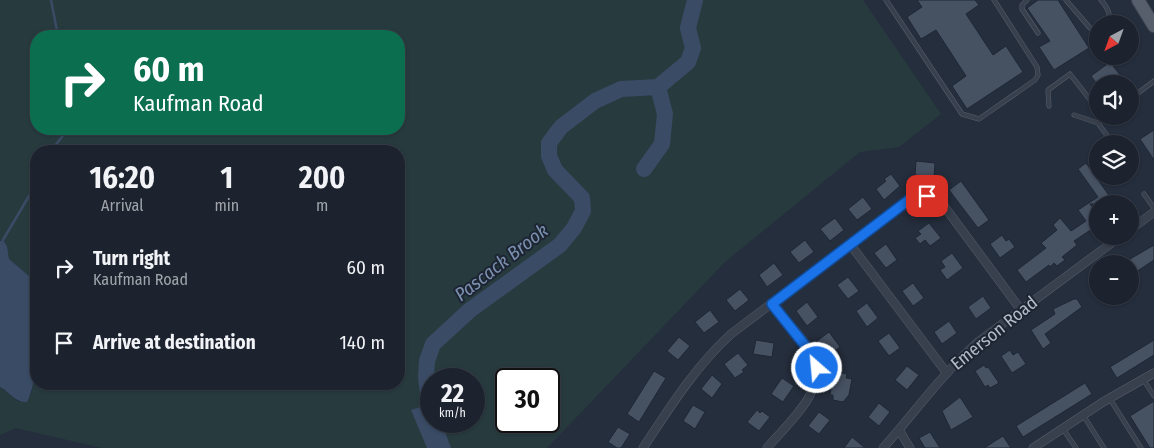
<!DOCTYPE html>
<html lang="en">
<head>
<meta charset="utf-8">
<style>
  body { margin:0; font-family:"Fira Sans Condensed",sans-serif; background:#252a36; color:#f1f3f6; height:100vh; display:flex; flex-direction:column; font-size:19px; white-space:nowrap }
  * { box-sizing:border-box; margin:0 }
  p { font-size:16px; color:#a0a4aa }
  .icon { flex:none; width:28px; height:28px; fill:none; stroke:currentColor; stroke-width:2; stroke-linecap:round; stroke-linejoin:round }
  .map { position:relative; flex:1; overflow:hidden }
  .sheet { position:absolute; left:30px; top:145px; width:375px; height:245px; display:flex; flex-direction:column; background:#1c222e; border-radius:20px; box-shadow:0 1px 4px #0004,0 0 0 1px #3a3f4a }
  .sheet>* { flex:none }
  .hud { position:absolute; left:30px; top:30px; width:375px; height:105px; border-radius:20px; box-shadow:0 1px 4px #0004,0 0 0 1px #3a3f4a; background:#0b6e4f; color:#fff; overflow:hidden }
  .needle { width:32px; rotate:221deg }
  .tools { position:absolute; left:1089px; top:15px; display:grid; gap:10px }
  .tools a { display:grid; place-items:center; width:50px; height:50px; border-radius:50%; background:#1c222e; box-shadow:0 1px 4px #0004,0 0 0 1px #3a3f4a; font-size:25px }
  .speed { position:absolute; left:420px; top:368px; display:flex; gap:10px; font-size:25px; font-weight:700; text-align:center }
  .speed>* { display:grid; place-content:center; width:65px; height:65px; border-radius:50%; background:#1c222e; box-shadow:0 1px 4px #0004,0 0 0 1px #3a3f4a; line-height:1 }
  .speed small { font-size:12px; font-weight:400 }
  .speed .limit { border:2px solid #111; border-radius:8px; background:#fff; color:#111 }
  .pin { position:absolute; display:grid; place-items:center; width:42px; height:42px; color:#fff; margin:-21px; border-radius:10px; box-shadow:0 2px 8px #0006 }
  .me { position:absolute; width:55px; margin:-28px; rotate:333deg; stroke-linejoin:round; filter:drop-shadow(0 0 4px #0008) }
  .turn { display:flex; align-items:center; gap:18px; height:105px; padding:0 20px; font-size:22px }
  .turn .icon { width:65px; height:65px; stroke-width:2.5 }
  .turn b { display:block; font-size:35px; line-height:42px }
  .eta { display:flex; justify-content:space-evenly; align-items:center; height:85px; text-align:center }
  .eta b { font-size:30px; font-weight:700; line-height:35px }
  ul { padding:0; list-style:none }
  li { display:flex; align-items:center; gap:15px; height:75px; padding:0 20px }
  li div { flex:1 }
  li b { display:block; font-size:19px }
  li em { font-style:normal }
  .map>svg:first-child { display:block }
  .green { fill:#273b3e; fill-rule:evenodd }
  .water { fill:#3a4b66 }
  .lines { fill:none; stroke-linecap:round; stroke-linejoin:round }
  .stream { stroke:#3a4b66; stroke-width:2.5 }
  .river { stroke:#3a4b66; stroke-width:16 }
  .building { fill:#465162; stroke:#1f2735 }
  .lane-casing { stroke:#565e6c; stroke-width:5 }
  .street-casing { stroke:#565e6c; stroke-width:9 }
  .primary-casing { stroke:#414957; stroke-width:14 }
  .lane { stroke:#38404e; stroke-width:4 }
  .street { stroke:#38404e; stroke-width:8 }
  .primary { stroke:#575f6d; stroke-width:12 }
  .route-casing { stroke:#114b97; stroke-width:12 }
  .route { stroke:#1a73e8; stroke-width:9 }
  .labels { text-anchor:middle; stroke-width:4; stroke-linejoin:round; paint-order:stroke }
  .street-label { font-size:18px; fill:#b4bbc9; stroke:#1d2533 }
  .water-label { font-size:19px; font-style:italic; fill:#7c90b0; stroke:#1d2533 }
</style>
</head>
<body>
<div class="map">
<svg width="1154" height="448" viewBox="0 0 1154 448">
  <rect width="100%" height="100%" fill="#252e3d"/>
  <!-- green -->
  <path class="green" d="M0 0H863L941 114 899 147 860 152 725 262 547 448H102L16 428 0 435V387L19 402 31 395 36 369V384H399V151H36V282L9 259 7 246 3 240H0ZM36 36H399V129H36ZM431 379H474V421H431ZM506 379H549V421H506Z"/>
  <!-- water -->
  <g class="water">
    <path d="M3 240 7 246 9 259 36 282C36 316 42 372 27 402 14 402 11 393 0 387V241Z"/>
    <path d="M431 404V421H441L451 448H427L411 410Z"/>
  </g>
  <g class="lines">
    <!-- stream -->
    <g class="stream">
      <path d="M51 0 58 36"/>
      <path d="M51 151 68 129"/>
      <path d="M3 240 29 196 36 180"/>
    </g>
    <!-- river -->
    <g class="river">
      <path d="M644 169 662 144 665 114 658 87"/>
      <path d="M431 409 429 403 426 376 427 361 433 344 470 310 560 245 574 228 583 211 582 198 555 170 549 156V143L561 127 595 101 621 89 658 87 688 62 693 48 688 28 695 0"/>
    </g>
  </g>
  <!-- building -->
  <g class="building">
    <path d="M917 0H975L979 5 966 14 993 55 1006 46 1023 72 967 109 952 86 966 76 936 30 921 39 907 17 922 7Z"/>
    <path d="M1038 0H1058L1089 48 1054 70 1039 47 1050 41 1027 8Z"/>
    <path d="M1110 62 1127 84H1097L1091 76Z"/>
    <path d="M1154 130V160L1140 139Z"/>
    <path d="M916 161 935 163 934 177 915 175Z"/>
    <path d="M1086 163 1115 204H1090L1098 214V225L1074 241 1077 245 1062 257 1065 260 1057 266 1054 263 1050 267 1049 265 1026 282 1017 270 1046 248 1041 243 1057 230 1053 225 1060 218 1071 231 1086 221 1078 210 1098 197 1078 169Z"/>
    <path d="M891 174 900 186 884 200 876 189 886 181 884 179Z"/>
    <path d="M961 181 989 220 978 228 949 190Z"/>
    <path d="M863 197 872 209 857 220 848 209Z"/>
    <path d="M835 218 844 230 830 241 820 229Z"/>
    <path d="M929 223 941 238 930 246 925 240 920 244 915 238 921 234 918 231Z"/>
    <path d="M1002 235 1006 241 1009 239 1015 247 1000 258 990 244Z"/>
    <path d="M805 240 814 252 799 263 790 252Z"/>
    <path d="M886 244 897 260 886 268 874 253Z"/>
    <path d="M1154 245V260L1130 276V259Z"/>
    <path d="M952 253 963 268 947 280 940 270 945 267 941 261Z"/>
    <path d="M774 263 783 275 767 287 759 275Z"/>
    <path d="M848 277 859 291 848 299 837 285Z"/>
    <path d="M913 283 924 298 913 306 902 291Z"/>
    <path d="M740 289 749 300 735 311 726 300Z"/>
    <path d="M983 296 991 308 976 319 968 307Z"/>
    <path d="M1074 299H1077L1082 307 1045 334 1051 343 1043 349 1031 330 1055 314 1053 309Z"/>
    <path d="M807 302 818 317 807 326 796 311Z"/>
    <path d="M867 303 878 318 867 327 856 311Z"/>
    <path d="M710 310 719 322 704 333 695 322Z"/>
    <path d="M949 321 957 333 942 344 934 332Z"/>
    <path d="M829 332 840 347 828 356 817 341Z"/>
    <path d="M889 333 900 348 889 356 878 341Z"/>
    <path d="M679 337 690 346 678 360 667 351Z"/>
    <path d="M756 340 774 343 772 357 753 354Z"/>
    <path d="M1154 340V355L1117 378 1110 367Z"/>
    <path d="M1010 350 1013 355 1018 352 1026 364 1012 373 1001 356Z"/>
    <path d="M738 353 748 365 742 370 744 372 735 378 724 364Z"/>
    <path d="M984 365 986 368 988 367 999 383 990 388 988 385 985 387 975 371Z"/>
    <path d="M907 366 919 375 907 390 895 380Z"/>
    <path d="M654 371 666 378 639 422 627 414Z"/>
    <path d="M834 371 847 374 846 378 852 379 849 395 843 402 833 400V395H830Z"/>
    <path d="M712 375 722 384 712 398 701 389Z"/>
    <path d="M782 378 794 386 783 402 771 394Z"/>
    <path d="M1085 383 1092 394 1023 437 1016 426Z"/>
    <path d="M960 397 973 417 951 430 942 411Z"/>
    <path d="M1154 401V448H1150L1130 416Z"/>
    <path d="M879 403 890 412 879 426 868 417Z"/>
    <path d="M693 405 705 412 695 429 683 421Z"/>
    <path d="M757 410 760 413 762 411 770 417 759 431 747 422Z"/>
    <path d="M819 412 830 420 819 434 808 426Z"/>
    <path d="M618 427 630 434 621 448H617L608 442Z"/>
    <path d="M930 432 940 448H925L919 438Z"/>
    <path d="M1003 436 1011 448H984Z"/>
    <path d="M852 437 865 448H844Z"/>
  </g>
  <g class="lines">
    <!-- lane casing -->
    <g class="lane-casing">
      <g id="lane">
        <path d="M886 0 962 114 979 119 1035 80 1038 75 1037 67 994 0"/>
        <path d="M1027 0 1022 5V9L1038 33"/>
        <path d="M1066 0 1090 28 1095 30 1098 29"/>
        <path d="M1101 0C1107 7 1114 17 1104 24"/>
        <path d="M1130 99 1154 81"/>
        <path d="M1049 106 1048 90 1070 74 1098 110"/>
        <path d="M1074 115 1098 123"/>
        <path d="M1107 116 1098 123 1113 144"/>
        <path d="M1144 194 1154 208"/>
        <path d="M1143 379 1154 396"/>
        <path d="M1110 399 1141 448"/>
        <path d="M1083 415 1104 448"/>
        <path d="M1063 429 1076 448"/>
      </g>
    </g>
    <!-- street casing -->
    <g class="street-casing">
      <g id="street">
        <path d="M1130 230 1154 212"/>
        <path d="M850 244 946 372"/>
        <path d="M899 430 910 448"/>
        <path d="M643 448C670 407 695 367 731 334L910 199 927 196 941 202 1021 310"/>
        <path d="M767 448C786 425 828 390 814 358 806 340 784 319 771 303"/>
        <path d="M883 448C915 412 942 374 978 342L1121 236"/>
        <path d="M1033 448 1103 402 1154 373"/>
      </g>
    </g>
    <!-- primary casing -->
    <g class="primary-casing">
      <path id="primary" d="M1138 0 1154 26"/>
    </g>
    <!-- lane -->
    <use href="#lane" class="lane"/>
    <!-- street -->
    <use href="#street" class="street"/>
    <!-- primary -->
    <use href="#primary" class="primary"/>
  </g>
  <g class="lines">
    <!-- route casing -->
    <g class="route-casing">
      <path id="route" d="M817 368 811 353 772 304 910 199 927 196"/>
    </g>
    <!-- route -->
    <use href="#route" class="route"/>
  </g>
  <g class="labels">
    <!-- street labels -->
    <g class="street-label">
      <text transform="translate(994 333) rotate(-39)" y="6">Emerson Road</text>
    </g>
    <!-- water labels -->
    <g class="water-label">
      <text transform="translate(501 262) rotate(-38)" y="7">Pascack Brook</text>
    </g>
  </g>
</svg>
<div class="tools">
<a><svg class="needle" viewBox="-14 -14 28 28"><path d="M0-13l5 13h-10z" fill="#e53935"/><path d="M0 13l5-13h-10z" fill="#a0a4aa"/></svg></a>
<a><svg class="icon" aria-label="sound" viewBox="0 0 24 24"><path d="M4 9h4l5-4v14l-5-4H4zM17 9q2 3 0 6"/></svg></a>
<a><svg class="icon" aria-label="layers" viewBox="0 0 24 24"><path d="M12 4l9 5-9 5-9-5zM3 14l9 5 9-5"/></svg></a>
<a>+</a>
<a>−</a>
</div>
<div class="speed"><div>22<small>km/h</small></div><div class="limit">30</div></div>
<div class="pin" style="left:927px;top:196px;background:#d93025"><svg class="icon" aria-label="arrive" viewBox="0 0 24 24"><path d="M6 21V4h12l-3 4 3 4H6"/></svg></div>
<svg class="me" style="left:817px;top:368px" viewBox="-20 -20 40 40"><circle r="17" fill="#1a73e8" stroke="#fff" stroke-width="3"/><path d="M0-11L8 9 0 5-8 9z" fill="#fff"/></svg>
<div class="hud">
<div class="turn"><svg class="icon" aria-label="right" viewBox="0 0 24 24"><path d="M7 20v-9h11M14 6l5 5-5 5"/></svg><div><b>60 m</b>Kaufman Road</div></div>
</div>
<section class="sheet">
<div class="eta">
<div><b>16:20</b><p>Arrival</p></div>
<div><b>1</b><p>min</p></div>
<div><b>200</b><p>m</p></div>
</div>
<ul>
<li><svg class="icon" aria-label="right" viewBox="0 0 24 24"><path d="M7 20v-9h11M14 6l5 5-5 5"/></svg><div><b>Turn right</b><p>Kaufman Road</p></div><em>60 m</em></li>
<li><svg class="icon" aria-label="arrive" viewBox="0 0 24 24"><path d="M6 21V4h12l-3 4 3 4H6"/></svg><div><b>Arrive at destination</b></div><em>140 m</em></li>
</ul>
</section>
</div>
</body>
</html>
